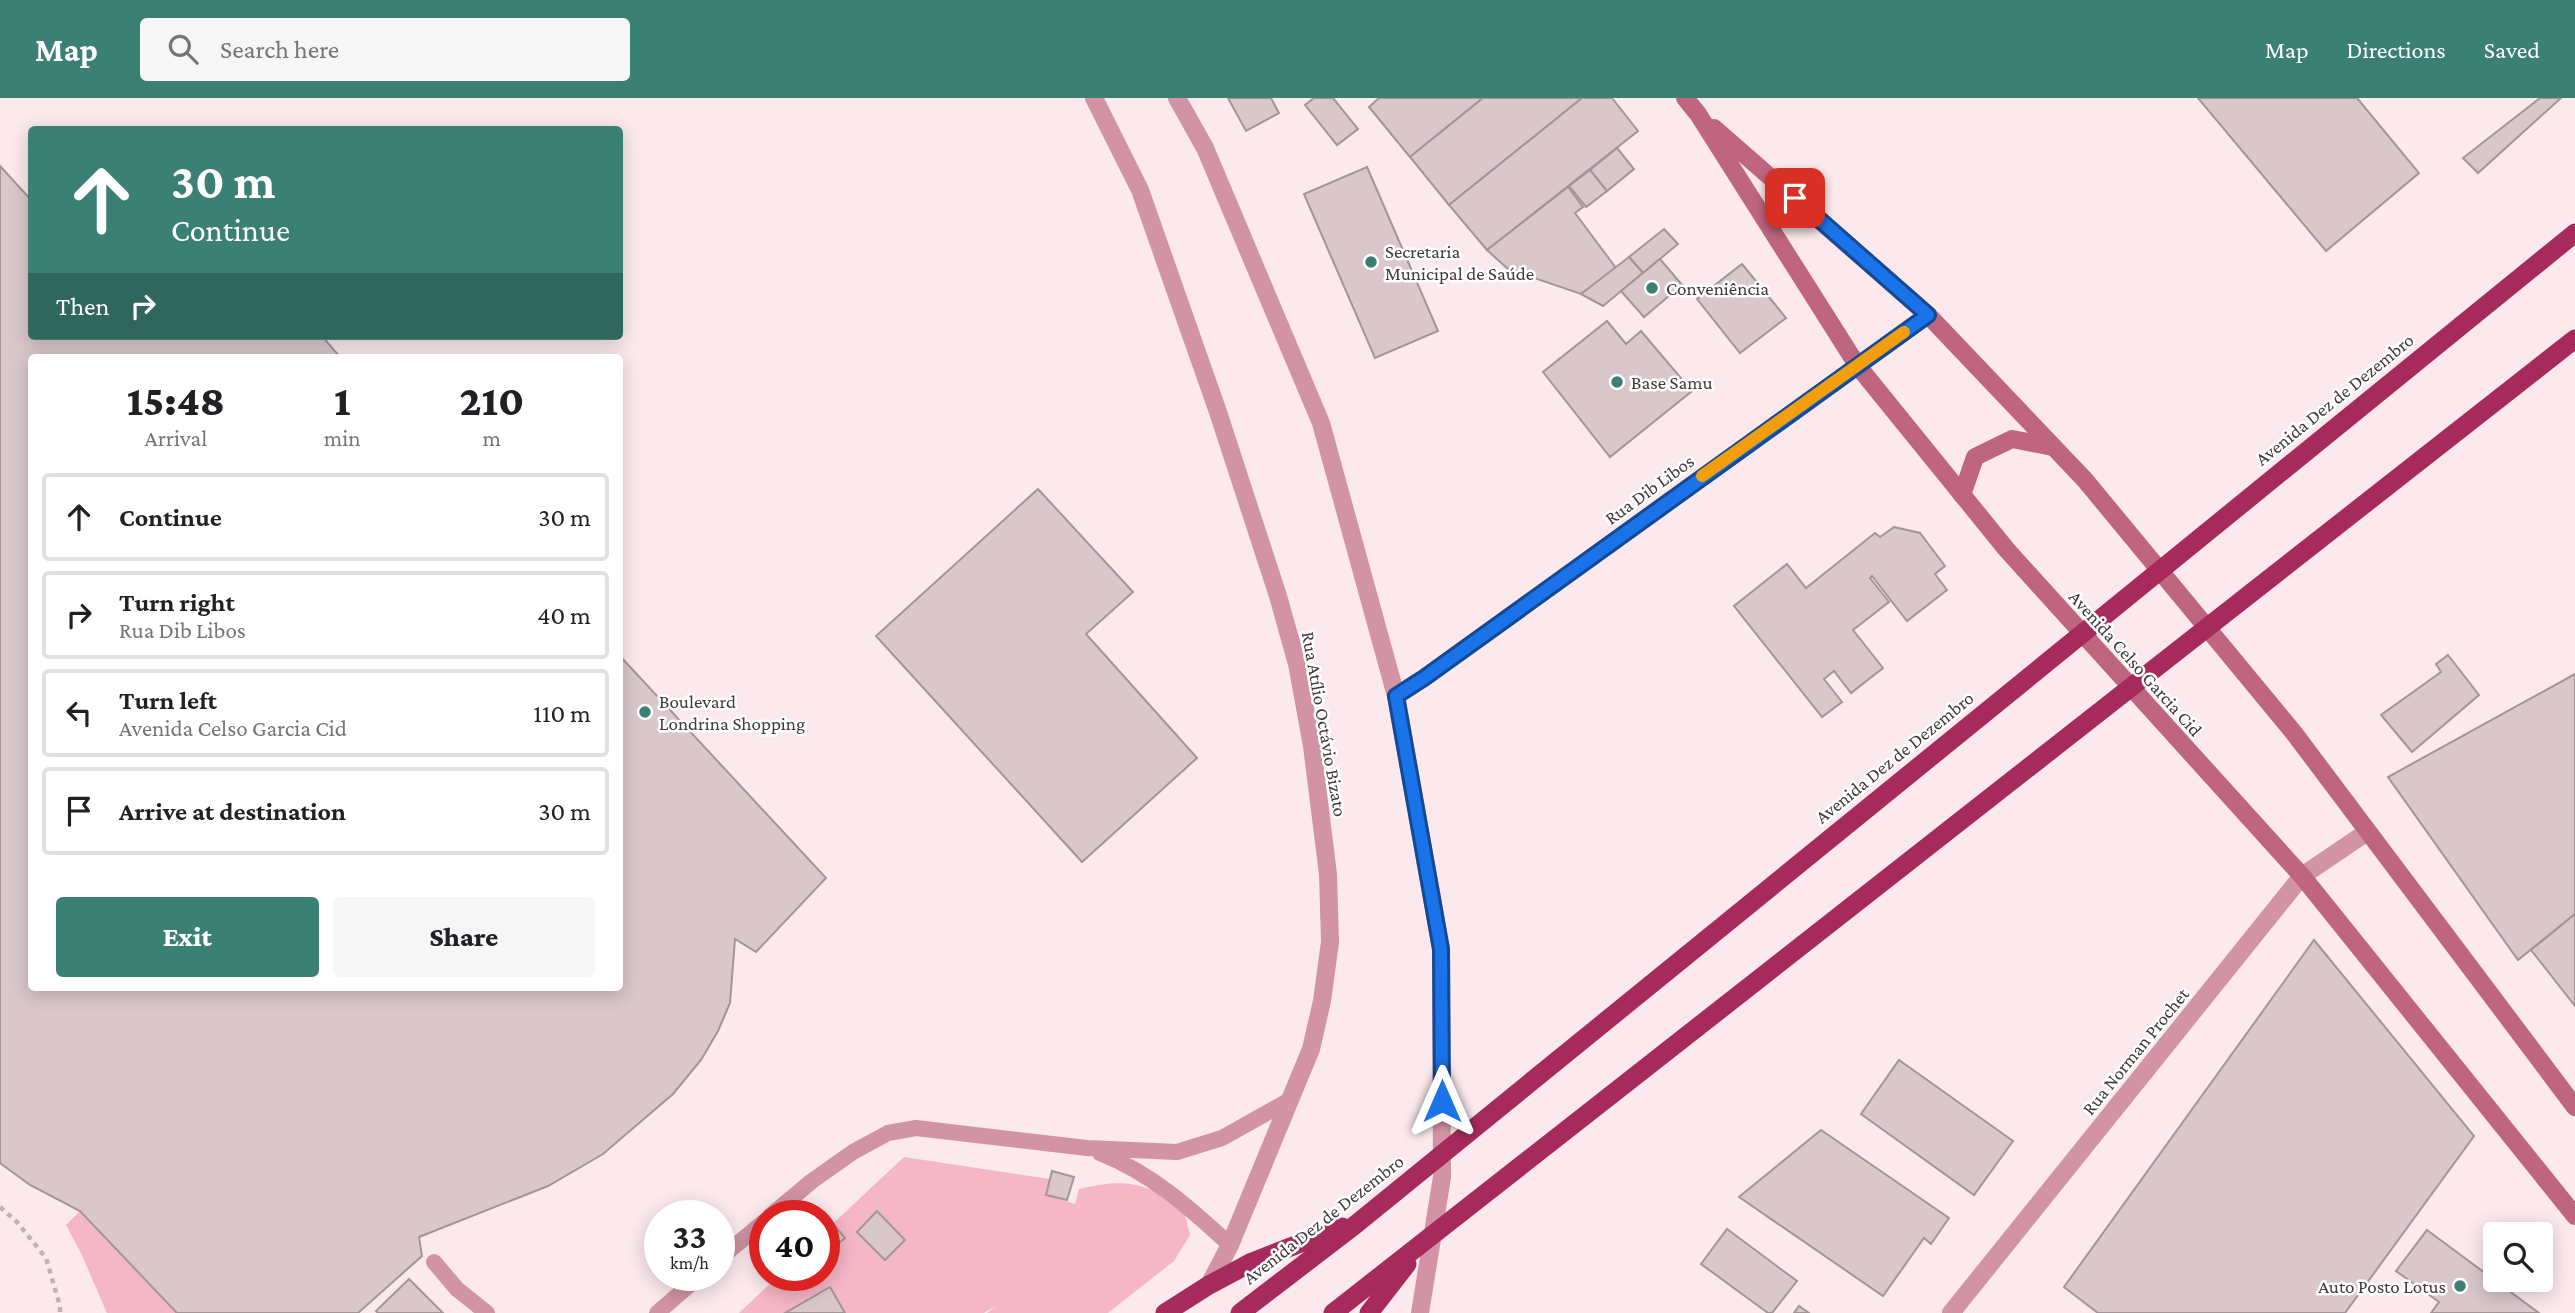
<!DOCTYPE html>
<html lang="en">
<head>
<meta charset="utf-8">
<style>
  body { margin:0; font-family:"Crimson Pro",serif; background:#f6f6f6; color:#202124; height:100vh; display:flex; flex-direction:column; font-size:26px; white-space:nowrap }
  * { box-sizing:border-box; margin:0 }
  p { font-size:23px; color:#757577 }
  .icon { flex:none; width:38px; height:38px; fill:none; stroke:currentColor; stroke-width:2; stroke-linecap:round; stroke-linejoin:round }
  .map { position:relative; flex:1; overflow:hidden }
  .side { position:absolute; left:28px; top:256px; width:595px; height:637px; display:flex; flex-direction:column; background:#fff; border-radius:7px; box-shadow:0 4px 18px #0003 }
  .side>* { flex:none }
  .hud { position:absolute; left:28px; top:28px; width:595px; height:214px; border-radius:7px; box-shadow:0 4px 18px #0003; background:#3b8075; color:#fff; overflow:hidden }
  .tools { position:absolute; left:2483px; top:1124px; display:grid; gap:14px }
  .tools a { display:grid; place-items:center; width:70px; height:70px; border-radius:7px; background:#fff; box-shadow:0 4px 18px #0003; font-size:35px }
  .speed { position:absolute; left:644px; top:1102px; display:flex; gap:14px; font-size:35px; font-weight:700; text-align:center }
  .speed>* { display:grid; place-content:center; width:91px; height:91px; border-radius:50%; background:#fff; box-shadow:0 4px 18px #0003; line-height:1 }
  .speed small { font-size:18px; font-weight:400 }
  .speed .limit { border:10px solid #d22; background:#fff; color:#111 }
  .pin { position:absolute; display:grid; place-items:center; width:60px; height:60px; color:#fff; margin:-30px; border-radius:14px; box-shadow:0 4px 10px #0006 }
  .me { position:absolute; width:77px; margin:-38px; rotate:0deg; stroke-linejoin:round; filter:drop-shadow(0 0 5px #0008) }
  .turn { display:flex; align-items:center; gap:24px; height:147px; padding:0 28px; font-size:32px }
  .turn .icon { width:91px; height:91px; stroke-width:2.5 }
  .turn b { display:block; font-size:49px; line-height:60px }
  .then { display:flex; align-items:center; height:66px; padding:0 28px; background:#0003; gap:14px; font-size:26px }
  .eta { display:flex; justify-content:space-evenly; align-items:center; height:119px; text-align:center }
  .eta b { font-size:42px; font-weight:800; line-height:49px }
  .button { display:flex; gap:14px; margin-top:auto; padding:14px 28px }
  .button a { flex:1; height:80px; border-radius:7px; background:#3b8075; color:#fff; font-size:28px; font-weight:800; line-height:80px; text-align:center }
  .button a+a { background:#f6f6f6; color:#202124 }
  ul { padding:0; list-style:none }
  li { display:flex; align-items:center; gap:21px; height:88px; margin:0 14px 10px; padding:0 14px; border:4px solid #e0e0e0; border-radius:7px }
  li div { flex:1 }
  li b { display:block; font-size:26px }
  li em { font-style:normal }
  header { display:flex; align-items:center; gap:42px; box-sizing:border-box; height:98px; padding:0 35px; background:#3b8075; color:#fff }
  header strong { font-size:33px }
  nav { display:flex; gap:38px; margin-inline-start:auto; font-size:24px }
  .search { width:490px; height:63px; background:#f6f6f6; display:flex; align-items:center; gap:18px; box-sizing:border-box; padding:0 24px; border-radius:7px; color:#757577; font-size:26px }
  .map>svg:first-child { display:block }
  .green { fill:#f5b6c6 }
  .building { fill:#d9c7cb; stroke:#a59498; stroke-width:2 }
  .lines { fill:none; stroke-linecap:round; stroke-linejoin:round }
  .path { stroke:#c1b2b5; stroke-width:4.5; stroke-dasharray:5 5; stroke-linecap:butt }
  .service { stroke:#d293a4; stroke-width:16 }
  .minor { stroke:#d293a4; stroke-width:18 }
  .tertiary { stroke:#d293a4; stroke-width:18 }
  .secondary { stroke:#bf6580; stroke-width:18 }
  .trunk { stroke:#a72a5c; stroke-width:19 }
  .route-casing { stroke:#114b97; stroke-width:18 }
  .route { stroke:#1a73e8; stroke-width:12 }
  .slow { stroke:#f59e0b; stroke-width:12 }
  .poi-dot { fill:#3b8075; stroke:#fff; stroke-width:2.5 }
  .labels { text-anchor:middle; stroke-width:5; stroke-linejoin:round; paint-order:stroke }
  .poi-label { font-size:19px; fill:#40393a; stroke:#fff; text-anchor:start }
  .street-label { font-size:19px; fill:#40393a; stroke:#fff }
</style>
</head>
<body>
<header>
<strong>Map</strong>
<div class="search"><svg class="icon" aria-label="search" viewBox="0 0 24 24"><circle cx="10" cy="10" r="6"/><path d="M15 15l6 6"/></svg>Search here</div>
<nav><a>Map</a><a>Directions</a><a>Saved</a></nav>
</header>
<div class="map">
<svg width="2575" height="1215" viewBox="0 0 2575 1215">
  <rect width="100%" height="100%" fill="#fbe9ed"/>
  <!-- green -->
  <g class="green">
    <path d="M904 1059 1050 1081 1046 1097 1075 1106 1079 1091C1128 1080 1138 1085 1182 1105L1190 1137 1174 1163 1108 1215H987L997 1207 984 1215H739L778 1178H824V1134Z"/>
    <path d="M80 1113 177 1215H107L81 1155 66 1127Z"/>
  </g>
  <!-- building -->
  <g class="building">
    <path d="M1228 0H1271L1279 15 1246 33Z"/>
    <path d="M1314 0H1333L1358 31 1337 47 1305 7Z"/>
    <path d="M1379 0H1483L1410 59 1369 9Z"/>
    <path d="M1483 0H1582L1449 107 1410 59Z"/>
    <path d="M1582 0H1612L1638 33 1487 152 1449 107Z"/>
    <path d="M2198 0H2357L2419 75 2326 153Z"/>
    <path d="M2540 0H2561L2478 75 2463 60Z"/>
    <path d="M1617 50 1634 71 1607 93 1590 72Z"/>
    <path d="M0 68 32 103V238H322L340 259H32V889H620V558L826 780 756 854 735 841 730 905 718 933 701 962 673 996 603 1056 548 1088 419 1139 422 1158 358 1215H177L80 1113 30 1087 0 1065Z"/>
    <path d="M1367 69 1438 233 1375 260 1304 96Z"/>
    <path d="M1590 72 1607 93 1586 109 1569 88Z"/>
    <path d="M1568 89 1583 109 1575 115 1616 170 1581 196 1508 171 1487 152Z"/>
    <path d="M1664 131 1678 146 1643 175 1629 159Z"/>
    <path d="M1629 159 1643 175 1603 208 1581 196Z"/>
    <path d="M1660 161 1682 187 1644 219 1621 193Z"/>
    <path d="M1742 166 1786 220 1740 255 1697 201Z"/>
    <path d="M1607 223 1626 246 1641 233 1692 293 1610 359 1543 274Z"/>
    <path d="M1038 391 1133 494 1086 536 1197 660 1082 764 876 538Z"/>
    <path d="M1894 429 1920 435 1945 468 1935 476 1947 492 1907 523 1872 478 1870 480 1889 504 1853 532 1883 570 1851 595 1834 573 1824 581 1842 604 1822 619 1734 508 1787 466 1806 490 1875 435 1880 439Z"/>
    <path d="M2448 557 2479 597 2412 654 2381 617 2441 574 2436 566Z"/>
    <path d="M2575 576V816L2518 862 2388 679Z"/>
    <path d="M2575 816V908L2531 852Z"/>
    <path d="M2314 842 2474 1038 2345 1215H2098L2064 1189Z"/>
    <path d="M1899 962 2013 1043 1974 1097 1861 1016Z"/>
    <path d="M1821 1032 1949 1120 1931 1146 1924 1140 1883 1198 1739 1099Z"/>
    <path d="M1052 1073 1074 1079 1067 1102 1046 1097Z"/>
    <path d="M877 1113 905 1142 885 1162 857 1134Z"/>
    <path d="M835 1128 845 1140 824 1157V1137Z"/>
    <path d="M1727 1131 1797 1183 1772 1215H1768L1701 1166Z"/>
    <path d="M2427 1132 2539 1215H2431L2439 1204 2396 1173Z"/>
    <path d="M409 1181 443 1215H378L376 1213Z"/>
    <path d="M830 1189 845 1215H785Z"/>
    <path d="M1799 1208 1809 1215H1794Z"/>
  </g>
  <g class="lines">
    <!-- path -->
    <path class="path" d="M0 1109 17 1124 46 1160 60 1208V1215"/>
    <!-- service -->
    <g class="service">
      <path d="M1100 1055C1151 1075 1190 1110 1230 1147"/>
      <path d="M770 1118 812 1083 853 1054 888 1035 916 1030 1087 1050 1177 1054 1222 1040 1288 1003"/>
      <path d="M719 1161 765 1123"/>
      <path d="M434 1164 457 1191 487 1215"/>
      <path d="M657 1215 700 1178"/>
    </g>
    <!-- minor -->
    <path class="minor" d="M1396 598 1424 580 1928 217"/>
    <!-- tertiary -->
    <g class="tertiary">
      <path d="M1094 0 1140 92 1218 314 1278 498 1297 566 1312 648 1328 776 1330 844 1322 903 1311 951 1230 1147 1209 1187"/>
      <path d="M1177 0 1205 50 1321 325 1396 598 1441 851 1442 1079 1420 1215"/>
      <path d="M1951 1215 2302 778 2367 734"/>
    </g>
    <!-- secondary -->
    <g class="secondary">
      <path d="M1685 0 1698 16 1857 267 2007 452 2302 778 2575 1118"/>
      <path d="M1714 30 1928 217 2085 382 2294 635 2575 1009"/>
      <path d="M1962 397 1975 359 2012 341 2053 349"/>
    </g>
    <!-- trunk -->
    <g class="trunk">
      <path d="M1165 1215 1209 1187 1252 1164 1342 1129"/>
      <path d="M1240 1215 1355 1127 2575 135"/>
      <path d="M1333 1215 2575 241"/>
      <path d="M1369 1215 1407 1166"/>
    </g>
  </g>
  <g class="lines">
    <!-- route casing -->
    <g class="route-casing">
      <path id="route" d="M1442 1003 1441 851 1396 598 1424 580 1928 217 1795 100"/>
    </g>
    <!-- route -->
    <use href="#route" class="route"/>
    <!-- slow -->
    <path class="slow" d="M1702 378 1904 234"/>
  </g>
  <!-- markers -->
  <g class="poi-dot">
    <circle cx="1371" cy="164" r="7"/>
    <circle cx="1652" cy="190" r="7"/>
    <circle cx="1617" cy="284" r="7"/>
    <circle cx="645" cy="614" r="7"/>
    <circle cx="2460" cy="1188" r="7"/>
  </g>
  <g class="labels">
    <!-- poi labels -->
    <g class="poi-label">
      <text x="1385" y="160">Secretaria<tspan x="1385" dy="22">Municipal de Saúde</tspan></text>
      <text x="1666" y="197">Conveniência</text>
      <text x="1631" y="291">Base Samu</text>
      <text x="659" y="610">Boulevard<tspan x="659" dy="22">Londrina Shopping</tspan></text>
      <text x="2446" y="1195" text-anchor="end">Auto Posto Lotus</text>
    </g>
    <!-- street labels -->
    <g class="street-label">
      <text transform="translate(2334 301) rotate(-39)" y="7">Avenida Dez de Dezembro</text>
      <text transform="translate(1649 391) rotate(-36)" y="7">Rua Dib Libos</text>
      <text transform="translate(2136 565) rotate(48)" y="7">Avenida Celso Garcia Cid</text>
      <text transform="translate(1325 626) rotate(80)" y="7">Rua Atílio Octávio Bizato</text>
      <text transform="translate(1894 659) rotate(-39)" y="7">Avenida Dez de Dezembro</text>
      <text transform="translate(2135 953) rotate(-51)" y="7">Rua Norman Prochet</text>
      <text transform="translate(1323 1121) rotate(-38)" y="7">Avenida Dez de Dezembro</text>
    </g>
  </g>
</svg>
<div class="tools">
<a><svg class="icon" aria-label="search" viewBox="0 0 24 24"><circle cx="10" cy="10" r="6"/><path d="M15 15l6 6"/></svg></a>
</div>
<div class="speed"><div>33<small>km/h</small></div><div class="limit">40</div></div>
<div class="pin" style="left:1795px;top:100px;background:#d93025"><svg class="icon" aria-label="arrive" viewBox="0 0 24 24"><path d="M6 21V4h12l-3 4 3 4H6"/></svg></div>
<svg class="me" style="left:1442px;top:1003px" viewBox="-20 -20 40 40"><path d="M0-17L14 15 0 8-14 15z" fill="#1a73e8" stroke="#fff" stroke-width="4"/></svg>
<div class="hud">
<div class="turn"><svg class="icon" aria-label="ahead" viewBox="0 0 24 24"><path d="M12 20V5M6 11l6-6 6 6"/></svg><div><b>30 m</b>Continue</div></div>
<div class="then">Then<svg class="icon" aria-label="right" viewBox="0 0 24 24"><path d="M7 20v-9h11M14 6l5 5-5 5"/></svg></div>
</div>
<section class="side">
<div class="eta">
<div><b>15:48</b><p>Arrival</p></div>
<div><b>1</b><p>min</p></div>
<div><b>210</b><p>m</p></div>
</div>
<ul>
<li><svg class="icon" aria-label="ahead" viewBox="0 0 24 24"><path d="M12 20V5M6 11l6-6 6 6"/></svg><div><b>Continue</b></div><em>30 m</em></li>
<li><svg class="icon" aria-label="right" viewBox="0 0 24 24"><path d="M7 20v-9h11M14 6l5 5-5 5"/></svg><div><b>Turn right</b><p>Rua Dib Libos</p></div><em>40 m</em></li>
<li><svg class="icon" aria-label="left" viewBox="0 0 24 24"><path d="M17 20v-9H6M10 6l-5 5 5 5"/></svg><div><b>Turn left</b><p>Avenida Celso Garcia Cid</p></div><em>110 m</em></li>
<li><svg class="icon" aria-label="arrive" viewBox="0 0 24 24"><path d="M6 21V4h12l-3 4 3 4H6"/></svg><div><b>Arrive at destination</b></div><em>30 m</em></li>
</ul>
<div class="button"><a>Exit</a><a>Share</a></div>
</section>
</div>
</body>
</html>
